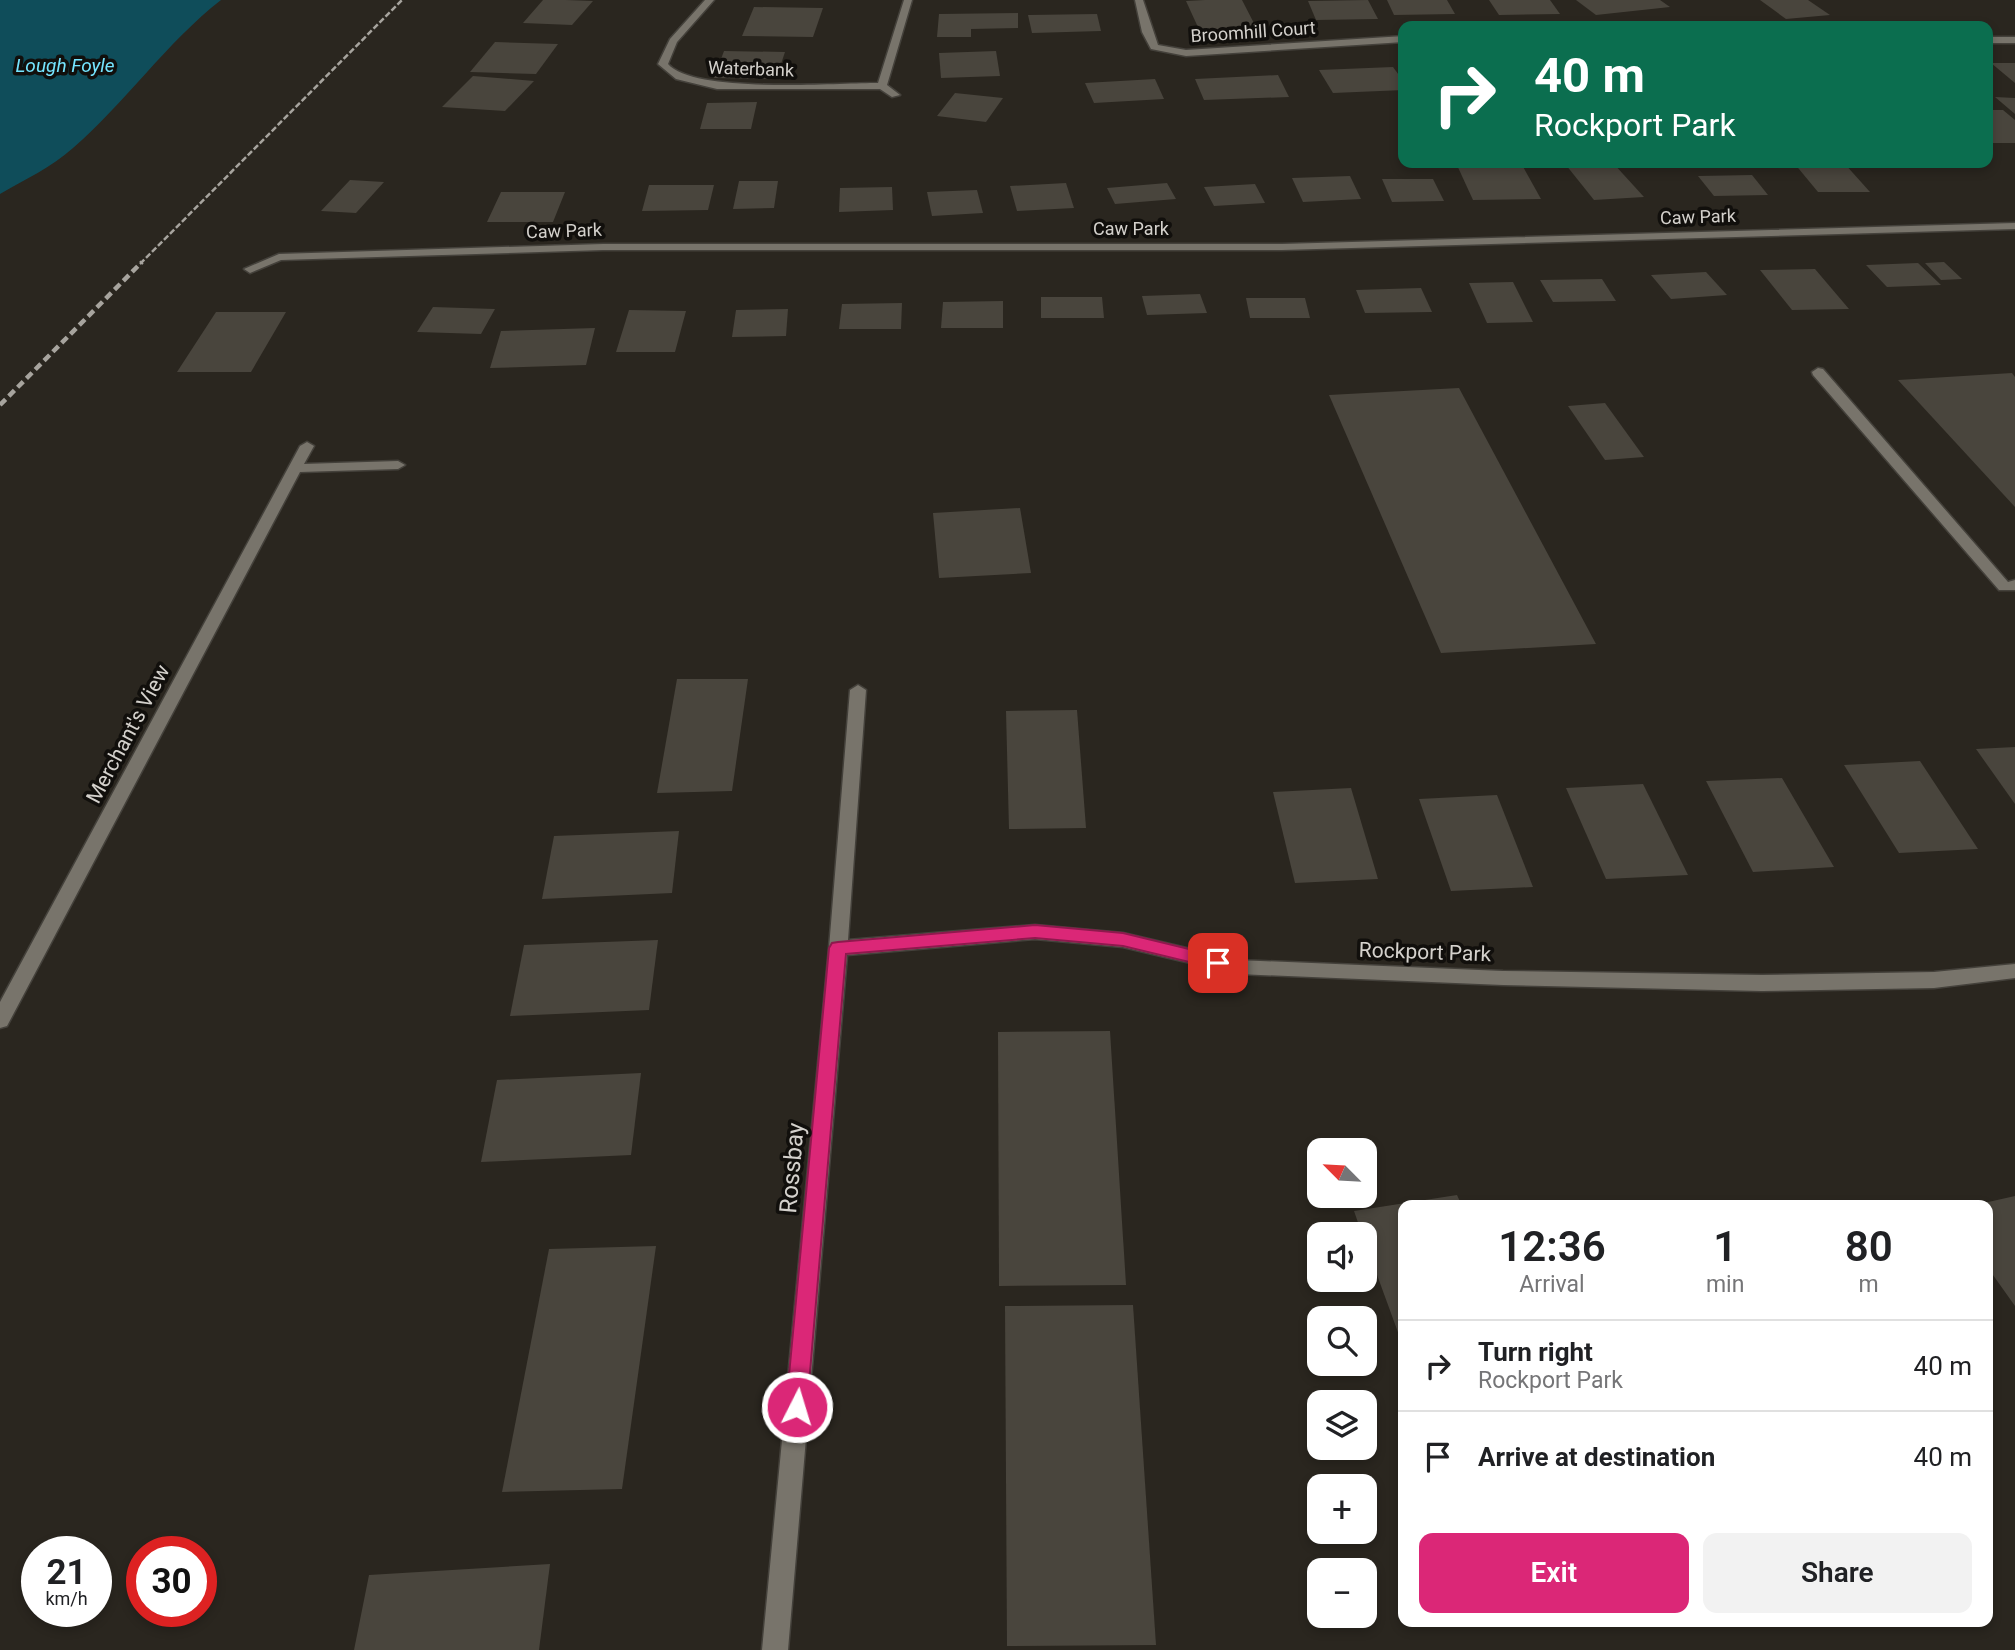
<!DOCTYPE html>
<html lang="en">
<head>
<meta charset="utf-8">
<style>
  body { margin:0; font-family:Roboto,sans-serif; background:#f2f2f2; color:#202124; height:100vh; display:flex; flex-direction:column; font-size:26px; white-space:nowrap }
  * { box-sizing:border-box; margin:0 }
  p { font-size:23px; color:#757577 }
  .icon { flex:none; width:38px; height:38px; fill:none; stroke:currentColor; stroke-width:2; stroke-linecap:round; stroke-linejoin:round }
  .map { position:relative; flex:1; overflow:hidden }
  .drawer { position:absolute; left:1398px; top:1200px; width:595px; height:427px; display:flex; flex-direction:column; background:#fff; border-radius:14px; box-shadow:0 4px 10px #0003 }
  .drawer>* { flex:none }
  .hud { position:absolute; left:1398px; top:21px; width:595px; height:147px; border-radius:14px; box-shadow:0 4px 10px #0003; background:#0b6e4f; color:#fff; overflow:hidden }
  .needle { width:46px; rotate:294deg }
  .fabs { position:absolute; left:1307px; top:1138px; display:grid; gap:14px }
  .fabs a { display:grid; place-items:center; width:70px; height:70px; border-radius:14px; background:#fff; box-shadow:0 4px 10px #0003; font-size:35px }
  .speed { position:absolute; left:21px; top:1536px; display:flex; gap:14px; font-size:35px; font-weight:700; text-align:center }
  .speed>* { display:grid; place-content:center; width:91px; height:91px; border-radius:50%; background:#fff; box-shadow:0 4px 10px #0003; line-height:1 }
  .speed small { font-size:18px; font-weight:400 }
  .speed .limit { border:10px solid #d22; background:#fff; color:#111 }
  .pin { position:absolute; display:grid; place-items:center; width:60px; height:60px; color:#fff; margin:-30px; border-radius:14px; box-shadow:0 4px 10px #0006 }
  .me { position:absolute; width:77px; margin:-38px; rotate:5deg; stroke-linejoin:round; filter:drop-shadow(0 0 5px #0008) }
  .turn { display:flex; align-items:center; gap:24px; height:147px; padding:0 21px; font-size:32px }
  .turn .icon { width:91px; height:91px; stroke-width:2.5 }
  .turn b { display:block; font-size:49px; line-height:60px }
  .eta { display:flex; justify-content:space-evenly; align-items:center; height:119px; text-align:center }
  .eta b { font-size:42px; font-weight:600; line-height:49px }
  .cta { display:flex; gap:14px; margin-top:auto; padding:14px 21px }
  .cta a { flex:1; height:80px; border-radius:14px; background:#db2777; color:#fff; font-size:28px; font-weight:600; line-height:80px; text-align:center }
  .cta a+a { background:#f2f2f2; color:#202124 }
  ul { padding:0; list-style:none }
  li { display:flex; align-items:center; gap:21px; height:91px; padding:0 21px; border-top:2px solid #e0e0e0 }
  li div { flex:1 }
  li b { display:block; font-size:26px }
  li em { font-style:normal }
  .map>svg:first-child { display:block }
  .water { fill:#0f4d5a }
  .building { fill:#49453d }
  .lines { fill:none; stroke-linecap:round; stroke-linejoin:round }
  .service-casing { stroke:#44413b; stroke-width:3 }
  .minor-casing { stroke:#44413b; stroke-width:3 }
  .service { fill:#78746b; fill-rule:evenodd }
  .minor { fill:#78746b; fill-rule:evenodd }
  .rail-far1 { stroke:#a7a49e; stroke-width:2.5; stroke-dasharray:6 2.5; stroke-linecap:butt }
  .rail { stroke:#a7a49e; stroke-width:4.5; stroke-dasharray:8 4.5; stroke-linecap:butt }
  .route { fill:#db2777; stroke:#8e194d; stroke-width:2 }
  .labels { text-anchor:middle; stroke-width:7; stroke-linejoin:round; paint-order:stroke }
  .far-street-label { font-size:18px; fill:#d4d1cc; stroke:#110f0c }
  .far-water-label { font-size:19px; font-style:italic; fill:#75e5ff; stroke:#110f0c }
  .street-label { font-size:21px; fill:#d4d1cc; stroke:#110f0c }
  .near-street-label { font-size:24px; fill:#d4d1cc; stroke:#110f0c }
</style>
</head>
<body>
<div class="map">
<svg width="2015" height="1650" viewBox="0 0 2015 1650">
  <rect width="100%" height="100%" fill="#2a261f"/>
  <!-- water -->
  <path class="water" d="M0 0H221C167 42 125 103 73 148 52 167 24 180 0 194Z"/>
  <!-- building -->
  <g class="building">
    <path d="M543 0H566L593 1 572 25 523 23Z"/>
    <path d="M1205 0H1242L1259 33 1202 36 1186 1Z"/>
    <path d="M1368 0 1378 19 1316 20 1308 1Z"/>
    <path d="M1387 0H1447L1455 14 1394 15Z"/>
    <path d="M1489 0H1550L1560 14 1499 15Z"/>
    <path d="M1576 0H1660L1670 7 1596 15Z"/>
    <path d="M1760 0H1808L1830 15 1786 19Z"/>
    <path d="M754 7 823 8 813 37 742 36Z"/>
    <path d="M1018 13V28L971 29V37H937L939 14Z"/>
    <path d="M1097 14 1101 31 1032 33 1028 15Z"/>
    <path d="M495 42 558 44 536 74 470 72Z"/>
    <path d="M724 51 785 52 776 79 714 78Z"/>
    <path d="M996 51 1000 76 941 78 939 53Z"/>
    <path d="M1991 63H2015V83Z"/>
    <path d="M1393 67 1404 82V90L1333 93 1319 70Z"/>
    <path d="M1278 75 1289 97 1204 100 1195 79Z"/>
    <path d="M473 76 534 81 505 111 442 107Z"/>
    <path d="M1155 79 1164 99 1094 103 1085 83Z"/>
    <path d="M955 93 1003 98 986 122 937 116Z"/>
    <path d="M1995 97 2015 98V114Z"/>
    <path d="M757 102 751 129H700L707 103Z"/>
    <path d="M1988 110H2003L2015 120V143H1988Z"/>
    <path d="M1456 163H1521L1541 199 1473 200Z"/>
    <path d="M1613 163 1644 197 1594 200 1566 165Z"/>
    <path d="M1794 163H1844L1870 192H1818Z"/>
    <path d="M1752 175 1768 195 1714 196 1698 176Z"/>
    <path d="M1350 176 1361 199 1303 202 1292 178Z"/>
    <path d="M1382 179H1433L1444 201 1392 202Z"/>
    <path d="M350 180 384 182 356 213 321 211Z"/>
    <path d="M739 181H778L774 208 733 209Z"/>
    <path d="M1066 183 1074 208 1017 211 1010 186Z"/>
    <path d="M1167 183 1176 199 1115 204 1107 188Z"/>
    <path d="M1255 184 1265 203 1214 206 1204 187Z"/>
    <path d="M649 185H714L708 210 642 211Z"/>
    <path d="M892 187 893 210 839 212 840 188Z"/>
    <path d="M977 190 983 213 932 216 927 192Z"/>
    <path d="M501 192H565L553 222H487Z"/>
    <path d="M1944 262 1962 279 1941 280 1925 263Z"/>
    <path d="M1918 263 1941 285 1887 287 1866 265Z"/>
    <path d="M1815 269 1849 309 1792 310 1760 270Z"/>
    <path d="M1706 272 1727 295 1671 299 1651 275Z"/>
    <path d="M1602 279 1616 301 1553 302 1540 280Z"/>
    <path d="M1513 282 1533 322 1487 323 1469 283Z"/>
    <path d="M1421 288 1432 312 1365 313 1356 290Z"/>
    <path d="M1200 294 1207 313 1147 315 1142 296Z"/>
    <path d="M1041 297H1102L1104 318H1041Z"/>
    <path d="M1246 298H1305L1310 318H1250Z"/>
    <path d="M1003 301V328H941L943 302Z"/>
    <path d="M902 303 901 329H839L842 304Z"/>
    <path d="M433 307 495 309 481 334 417 332Z"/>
    <path d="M788 309 786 336 732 337 736 310Z"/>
    <path d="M629 310 686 311 675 352H616Z"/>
    <path d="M216 312H286L251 372H177Z"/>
    <path d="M595 328 586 365 490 368 501 331Z"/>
    <path d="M2012 373 2015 377V507L1898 380Z"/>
    <path d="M1459 388 1596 644 1441 653 1329 395Z"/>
    <path d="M1605 403 1644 457 1605 460 1568 406Z"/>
    <path d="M1020 508 1031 573 939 578 933 513Z"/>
    <path d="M677 679H748L732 791 657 793Z"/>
    <path d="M1077 710 1086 828 1009 829 1006 711Z"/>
    <path d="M2015 747V804L1976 749Z"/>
    <path d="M1920 761 1978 849 1899 853 1844 765Z"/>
    <path d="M1782 778 1834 867 1753 872 1706 781Z"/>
    <path d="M1643 784 1688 875 1606 879 1566 788Z"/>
    <path d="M1351 788 1378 879 1295 883 1273 792Z"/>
    <path d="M1497 795 1533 887 1451 891 1419 799Z"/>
    <path d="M679 831 672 893 542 899 554 836Z"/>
    <path d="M658 940 649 1010 510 1016 524 945Z"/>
    <path d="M1110 1031 1126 1285 999 1286 998 1032Z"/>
    <path d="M641 1073 631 1155 481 1162 497 1080Z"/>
    <path d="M1457 1195 1462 1206H1404L1403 1346 1365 1242V1234H1362L1354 1211Z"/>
    <path d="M2015 1196V1306L1988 1268V1206L1975 1205Z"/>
    <path d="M656 1246 622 1489 502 1492 549 1249Z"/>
    <path d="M1133 1305 1156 1645 1007 1646 1005 1306Z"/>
    <path d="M550 1564 539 1650H354L369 1575Z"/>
  </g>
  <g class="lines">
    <!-- service casing -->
    <g class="service-casing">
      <path id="service" d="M1818 368 1823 369 2008 582 2015 580V590H1999L1813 375 1812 372Z"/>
    </g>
    <!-- minor casing -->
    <g class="minor-casing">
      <g id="minor">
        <path d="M705 0H714L677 42 668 64C694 94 835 83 878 83L904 0H912L887 85 900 95 892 97 880 89H717L676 79 658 64 670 39Z"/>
        <path d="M1135 0H1143L1158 45 1186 50 1404 36V42L1186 56 1151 49 1142 32Z"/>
        <rect x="1988" y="37" width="27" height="6"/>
        <path d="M2015 223V229L1282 250H603L281 260 250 273 244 269 279 254 603 244H1282Z"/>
        <path d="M307 442 314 446 304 464 398 461 405 465 398 469 300 472 7 1026 0 1028V1002L300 446Z"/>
        <path d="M858 685 866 690 848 940 1035 925 1123 933 1237 960 1503 971 1762 975 1934 972 2015 964V978L1934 988 1762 991 1503 985 1237 974 1123 947 1035 939 847 955 788 1650H762L829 948 850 690Z"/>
      </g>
    </g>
    <!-- service -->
    <use href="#service" class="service"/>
    <!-- minor -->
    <use href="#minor" class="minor"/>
    <!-- rail-far1 -->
    <path class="rail-far1" d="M140 264 402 0"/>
    <!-- rail -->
    <path class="rail" d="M0 405 142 262"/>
  </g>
  <!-- route -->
  <path class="route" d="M1035 925 1123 933 1218 956 1224 958 1227 963 1224 967 1218 969 1123 946 1035 938 846 954 807 1407 804 1414 797 1417 789 1414 786 1407 829 948 832 943 838 942Z"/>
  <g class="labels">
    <!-- far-street labels -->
    <g class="far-street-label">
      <text transform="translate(1253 32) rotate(-4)" y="6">Broomhill Court</text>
      <text transform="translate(751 69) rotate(2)" y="6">Waterbank</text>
      <text transform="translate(1698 217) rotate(-2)" y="6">Caw Park</text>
      <text x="1131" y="235">Caw Park</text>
      <text transform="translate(564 231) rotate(-2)" y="6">Caw Park</text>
    </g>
    <!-- far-water labels -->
    <g class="far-water-label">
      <text x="65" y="72">Lough Foyle</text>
    </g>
    <!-- street labels -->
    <g class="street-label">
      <text transform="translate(128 734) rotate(-62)" y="7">Merchant's View</text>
      <text transform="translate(1425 952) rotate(2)" y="7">Rockport Park</text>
    </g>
    <!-- near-street labels -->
    <g class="near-street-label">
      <text transform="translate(792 1168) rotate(-85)" y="8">Rossbay</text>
    </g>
  </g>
</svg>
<div class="fabs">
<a><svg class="needle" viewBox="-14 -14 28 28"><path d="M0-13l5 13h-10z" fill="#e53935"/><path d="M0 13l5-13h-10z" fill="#757577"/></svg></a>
<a><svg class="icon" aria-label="sound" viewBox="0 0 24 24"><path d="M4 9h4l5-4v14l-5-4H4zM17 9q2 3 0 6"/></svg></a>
<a><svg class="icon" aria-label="search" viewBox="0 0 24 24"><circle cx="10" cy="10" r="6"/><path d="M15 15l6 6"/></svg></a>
<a><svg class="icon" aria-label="layers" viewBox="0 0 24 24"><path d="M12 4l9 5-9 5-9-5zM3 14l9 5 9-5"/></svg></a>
<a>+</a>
<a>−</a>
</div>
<div class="speed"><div>21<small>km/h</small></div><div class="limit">30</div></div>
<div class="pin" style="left:1218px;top:963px;background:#d93025"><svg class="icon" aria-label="arrive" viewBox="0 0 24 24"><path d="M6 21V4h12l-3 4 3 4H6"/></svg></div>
<svg class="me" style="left:797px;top:1407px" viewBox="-20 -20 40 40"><circle r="17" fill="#db2777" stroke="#fff" stroke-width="3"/><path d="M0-11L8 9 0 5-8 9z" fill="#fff"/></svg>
<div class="hud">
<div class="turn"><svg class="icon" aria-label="right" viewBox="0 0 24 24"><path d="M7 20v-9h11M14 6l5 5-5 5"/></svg><div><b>40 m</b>Rockport Park</div></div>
</div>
<section class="drawer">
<div class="eta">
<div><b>12:36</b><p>Arrival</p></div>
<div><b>1</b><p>min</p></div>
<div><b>80</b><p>m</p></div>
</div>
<ul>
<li><svg class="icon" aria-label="right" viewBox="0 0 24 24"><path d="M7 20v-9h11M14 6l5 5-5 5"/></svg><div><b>Turn right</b><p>Rockport Park</p></div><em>40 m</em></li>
<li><svg class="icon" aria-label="arrive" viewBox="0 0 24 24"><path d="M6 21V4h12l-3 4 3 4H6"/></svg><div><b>Arrive at destination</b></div><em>40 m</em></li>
</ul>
<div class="cta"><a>Exit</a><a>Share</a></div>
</section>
</div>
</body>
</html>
